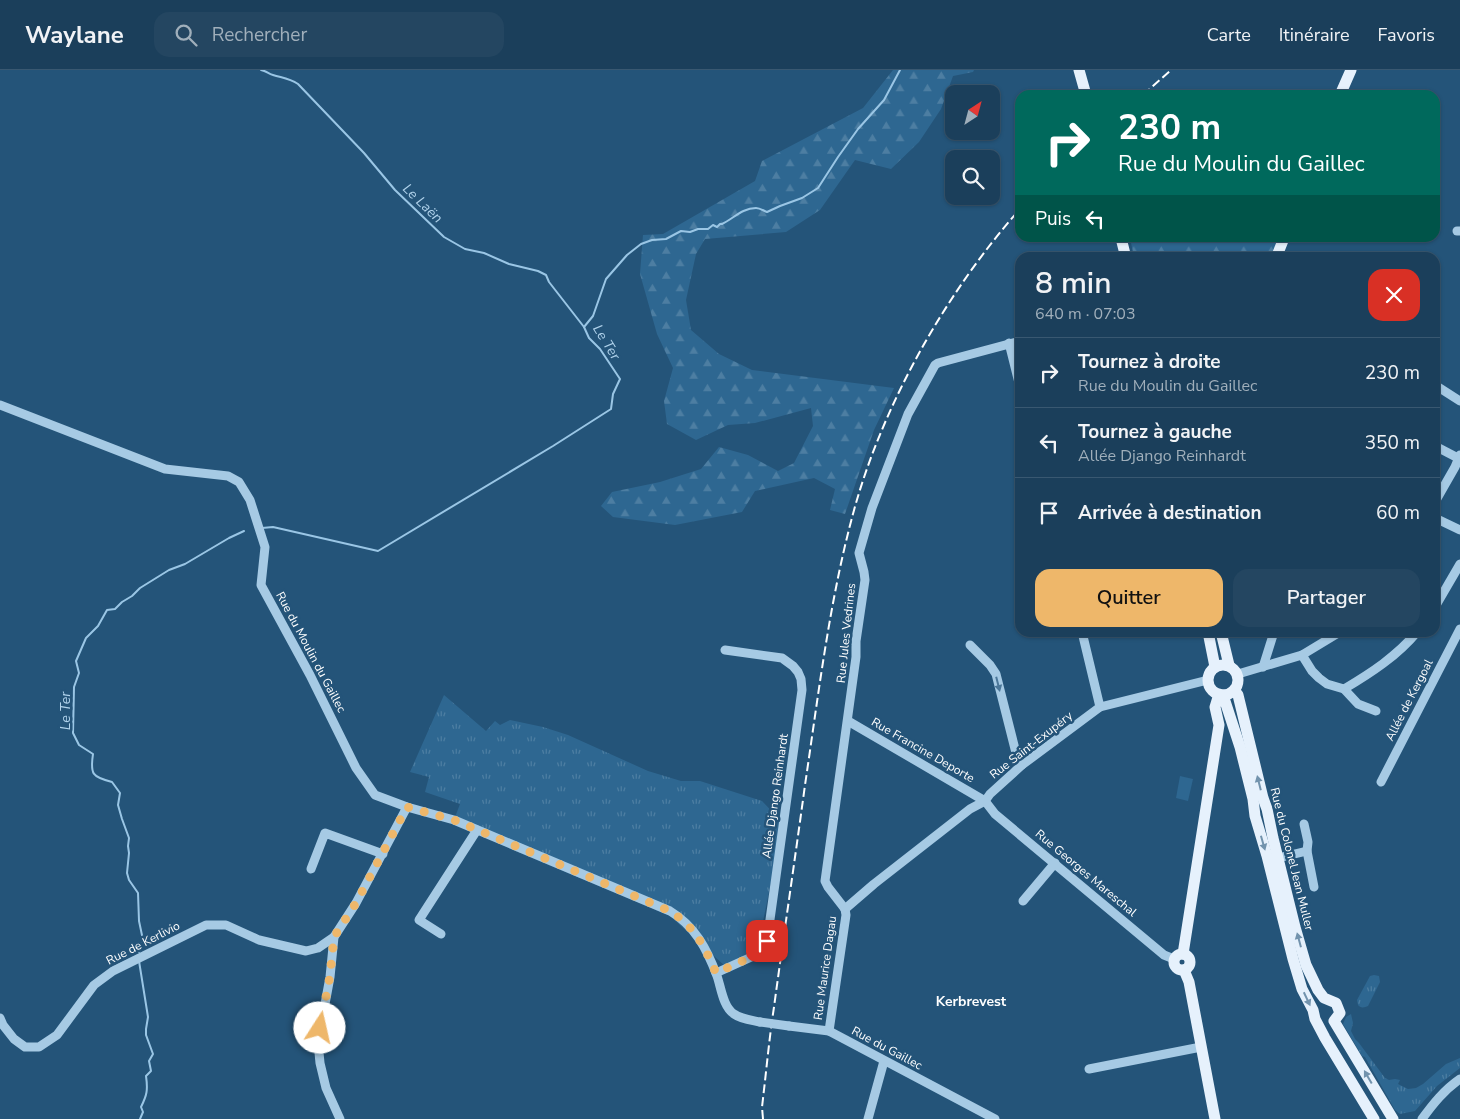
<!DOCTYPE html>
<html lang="fr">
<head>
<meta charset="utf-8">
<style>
  body { margin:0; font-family:"Nunito Sans",sans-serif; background:#244661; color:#f1f3f6; height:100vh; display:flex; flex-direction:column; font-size:19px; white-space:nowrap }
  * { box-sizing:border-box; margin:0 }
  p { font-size:16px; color:#a0afbb }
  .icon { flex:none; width:28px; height:28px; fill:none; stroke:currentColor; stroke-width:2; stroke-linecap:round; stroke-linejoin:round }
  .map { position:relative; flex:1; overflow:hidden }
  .panel { position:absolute; left:1015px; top:182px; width:425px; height:385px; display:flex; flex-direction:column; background:#1b3f5b; border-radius:15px; box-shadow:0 1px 4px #0004,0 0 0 1px #395871 }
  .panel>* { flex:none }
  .top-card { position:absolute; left:1015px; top:20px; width:425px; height:152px; border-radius:15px; box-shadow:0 1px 4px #0004,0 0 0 1px #395871; background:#00695c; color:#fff; overflow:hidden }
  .needle { width:32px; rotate:36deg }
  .tools { position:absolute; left:945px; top:15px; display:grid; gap:10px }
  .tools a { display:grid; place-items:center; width:55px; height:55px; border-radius:10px; background:#1b3f5b; box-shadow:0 1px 4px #0004,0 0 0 1px #395871; font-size:25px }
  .pin { position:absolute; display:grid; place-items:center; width:42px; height:42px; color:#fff; margin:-21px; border-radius:10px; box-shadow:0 2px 8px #0006 }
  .me { position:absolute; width:55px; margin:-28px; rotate:10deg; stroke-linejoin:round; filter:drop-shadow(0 0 4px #0008) }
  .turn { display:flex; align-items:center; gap:18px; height:105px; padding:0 20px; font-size:22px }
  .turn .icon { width:65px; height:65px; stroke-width:2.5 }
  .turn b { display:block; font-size:35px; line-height:42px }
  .then { display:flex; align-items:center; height:48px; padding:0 20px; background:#0003; gap:10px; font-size:19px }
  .round { display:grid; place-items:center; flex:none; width:52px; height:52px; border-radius:15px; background:#244661 }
  .head { display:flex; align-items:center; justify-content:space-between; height:85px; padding:0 20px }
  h1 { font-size:30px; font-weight:600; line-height:38px }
  .primary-button { display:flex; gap:10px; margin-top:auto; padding:10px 20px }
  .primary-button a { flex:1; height:58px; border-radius:15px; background:#eeb76a; color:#111; font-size:20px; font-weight:600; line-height:58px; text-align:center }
  .primary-button a+a { background:#244661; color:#f1f3f6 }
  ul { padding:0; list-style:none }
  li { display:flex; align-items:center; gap:15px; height:70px; padding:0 20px; border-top:1px solid #395871 }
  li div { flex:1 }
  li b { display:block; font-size:19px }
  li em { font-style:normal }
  header { display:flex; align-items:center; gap:30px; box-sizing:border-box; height:70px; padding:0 25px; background:#1b3f5b; border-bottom:1px solid #395871 }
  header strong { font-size:24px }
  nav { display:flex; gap:28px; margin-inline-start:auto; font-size:18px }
  .search { width:350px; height:45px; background:#244661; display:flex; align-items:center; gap:12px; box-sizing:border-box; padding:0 18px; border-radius:15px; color:#a0afbb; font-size:19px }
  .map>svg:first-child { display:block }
  .grass { fill:url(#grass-tufts) }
  .forest { fill:url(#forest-firs) }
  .pitch { fill:#2e6791 }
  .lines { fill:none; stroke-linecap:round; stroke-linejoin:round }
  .stream { stroke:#9ac6e5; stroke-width:2 }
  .minor { stroke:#a6cae4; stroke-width:9 }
  .major { stroke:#e6f1fc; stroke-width:11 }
  .rail { stroke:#fff; stroke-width:2; stroke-dasharray:9 4; stroke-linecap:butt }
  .minor-bridge { stroke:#a6cae4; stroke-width:9 }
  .oneway { fill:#4b7799 }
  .oneway2 { fill:#7293ad }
  .route { stroke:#eeb76a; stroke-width:9; stroke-dasharray:0 16.2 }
  .labels { text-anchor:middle; stroke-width:5; stroke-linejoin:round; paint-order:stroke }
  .street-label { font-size:12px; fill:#fff; stroke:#245479 }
  .water-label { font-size:14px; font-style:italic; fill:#b1d3ec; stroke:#245479 }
  .neighbourhood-label { font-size:14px; font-weight:bold; fill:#fff; stroke:#245479 }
</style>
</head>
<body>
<header>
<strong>Waylane</strong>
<div class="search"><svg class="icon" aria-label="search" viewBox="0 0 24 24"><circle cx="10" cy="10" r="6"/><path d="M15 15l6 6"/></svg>Rechercher</div>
<nav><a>Carte</a><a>Itinéraire</a><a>Favoris</a></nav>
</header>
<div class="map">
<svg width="1460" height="1049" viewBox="0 0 1460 1049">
  <defs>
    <pattern id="grass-tufts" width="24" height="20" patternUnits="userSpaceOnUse" patternTransform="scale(1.25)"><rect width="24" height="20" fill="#2e6791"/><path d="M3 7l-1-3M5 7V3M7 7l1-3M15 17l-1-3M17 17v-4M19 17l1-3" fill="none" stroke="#4d7ea2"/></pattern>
    <pattern id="forest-firs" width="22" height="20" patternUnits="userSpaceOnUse" patternTransform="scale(1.25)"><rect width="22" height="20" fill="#2e6791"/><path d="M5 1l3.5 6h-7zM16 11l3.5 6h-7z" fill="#4d7ea2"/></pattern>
  </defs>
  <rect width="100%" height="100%" fill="#245479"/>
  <!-- grass -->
  <g class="grass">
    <path d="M444 625 486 661 495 651 500 655 510 650 543 657 568 665 648 701 681 711H700L762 731 783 753 757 881 725 896 670 846 513 780 454 750 460 734 425 722 429 707 410 702Z"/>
    <path d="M1374 905 1379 906 1380 912 1368 936C1364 938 1360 938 1358 935L1357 930 1370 906Z"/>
    <path d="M1351 944 1353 953 1351 961 1355 969 1359 973 1385 1008 1389 1010 1395 1009 1400 1010 1398 1014 1408 1019 1416 1018 1423 1014 1446 994 1460 988V998L1437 1016 1415 1041 1400 1044 1395 1040 1365 987 1362 986 1343 954 1346 947Z"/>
  </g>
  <!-- forest -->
  <g class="forest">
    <path d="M893 0H974L973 2 953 6 941 39 919 72 891 99 855 90 820 140 786 162 705 169 696 184 686 230 691 260 719 284 752 300 894 318 874 360 845 444 830 440 835 419 814 408 755 421 742 442 675 455 613 447 601 436 612 422 660 412 701 399 719 377 748 385 778 401 794 393 813 356 811 338 755 353 728 355 696 370 667 354 664 331 673 298 657 264 640 204 643 165 663 164 755 111 762 91 863 38Z"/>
    <path d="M1130 168H1278L1273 184 1270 188 1134 187Z"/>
  </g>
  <!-- pitch -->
  <path class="pitch" d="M1180 706 1193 709 1188 731 1176 728Z"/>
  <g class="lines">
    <!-- stream -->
    <g class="stream">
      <path d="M261 0C267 1 268 4 273 5 283 8 289 8 298 14L364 83 395 120 444 167 465 179 484 183 509 194 538 201 546 205 549 212 584 257 589 268 600 279 620 309 613 324 611 339 553 376 378 481 273 457 262 458"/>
      <path d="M584 257 593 246 606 209 627 185 641 174 652 170 666 169 681 161 690 162 698 159H708L713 155 717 157 720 154H722C733 149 742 138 756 138 760 138 764 141 767 142L780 136 802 128 818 118 838 87 858 59 884 30 900 0"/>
      <path d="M139 882 143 870 139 851 138 823 129 810 127 803 129 783 128 776 129 768 122 749 118 735 120 723 112 712C92 707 90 704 93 684L79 675 73 663 74 617 79 603 76 591 86 568 98 556 107 540 115 539 122 532 132 526 140 518 169 500 185 494 229 468 244 461"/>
      <path d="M139 891 148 947 146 959V965L153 984 149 991 151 1001 146 1006C148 1020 147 1025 141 1037L143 1042 140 1049"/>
    </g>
    <!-- minor -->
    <g class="minor">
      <path d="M1457 161H1460"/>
      <path d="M1009 273 1020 317"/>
      <path d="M1435 315 1460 331"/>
      <path d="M0 335 165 399 228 406 239 412 250 430 265 477 261 515 310 605 356 698 375 725 407 737 454 750 670 841C695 856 707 879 717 906 721 917 723 937 734 944 741 949 751 950 760 952"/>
      <path d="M1435 376 1458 388"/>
      <path d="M1435 432 1455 397 1460 385"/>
      <path d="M1435 448 1460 460"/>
      <path d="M1435 537 1460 494"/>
      <path d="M1082 562 1100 637"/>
      <path d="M970 575 990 595 996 604 1017 687 1022 695"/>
      <path d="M1302 585 1312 601 1319 608 1327 614 1344 619 1358 634 1376 641"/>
      <path d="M1263 597 1274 562"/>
      <path d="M1238 604 1302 585 1340 562"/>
      <path d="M1344 619C1371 603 1397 586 1417 562"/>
      <path d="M848 651 985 731"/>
      <path d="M1381 712 1460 559"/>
      <path d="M985 731 995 744 1164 885 1174 889"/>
      <path d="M1304 754 1308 772 1307 781 1314 817"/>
      <path d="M1278 788 1307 781"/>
      <path d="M311 799 325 763 383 784"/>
      <path d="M1023 831 1055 793"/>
      <path d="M845 839 828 817 825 811 856 587V571L865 510 864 502 859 483 872 438 908 344 935 295 938 293 1020 271"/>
      <path d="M845 839 874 814 970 739 985 731 990 724 1022 695 1100 637 1208 610"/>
      <path d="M441 864 419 850 477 760"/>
      <path d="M716 903 758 884 767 871 802 620 801 609 798 602 793 596 782 588 725 580"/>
      <path d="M0 948 3 955 14 969 25 977H39L57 965 94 915 113 901 206 855H226L259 870 306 881 318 878 334 867"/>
      <path d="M789 956 829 961 995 1049"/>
      <path d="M829 961 846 845 845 839"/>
      <path d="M1089 999 1201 977"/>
      <path d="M340 1049 326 1018 320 993 318 972 330 907 334 867 356 833 407 737"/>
      <path d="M868 1049 884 991"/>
      <path d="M1422 1049C1433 1034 1444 1020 1460 1009"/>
    </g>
    <!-- major -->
    <g class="major">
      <path d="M1079 0 1086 25"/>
      <path d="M1340 25 1351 0"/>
      <path d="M1121 168 1126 188"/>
      <path d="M1276 188 1284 168"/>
      <path d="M1208 562 1215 597"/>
      <path d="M1221 562 1229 595"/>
      <circle cx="1223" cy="610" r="15"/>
      <path d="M1234 620 1238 625 1263 728 1267 739 1273 768 1295 857 1306 895 1318 920 1324 928 1336 933 1340 943 1334 951 1393 1049"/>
      <path d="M1223 625 1240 677 1253 729 1255 746 1267 786 1293 889 1302 919 1313 940 1315 949 1325 968 1374 1049"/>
      <circle cx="1182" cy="892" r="8"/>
      <path d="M1183 884 1219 655 1215 637 1219 624"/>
      <path d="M1184 900 1189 912 1215 1049"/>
    </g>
    <!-- rail -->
    <g class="rail">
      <path d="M1143 25 1171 0"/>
      <path d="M763 1049 762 1037C766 1004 769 970 774 937 784 863 795 789 805 715 819 621 830 525 856 433 886 329 948 220 1020 139"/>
    </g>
    <!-- minor-bridge -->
    <path class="minor-bridge" d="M760 952 789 956"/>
  </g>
  <!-- one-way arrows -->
  <defs><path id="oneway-solid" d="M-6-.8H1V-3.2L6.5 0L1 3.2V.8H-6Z" transform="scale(1.25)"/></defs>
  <use class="oneway" href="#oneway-solid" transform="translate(998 614) rotate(76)"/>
  <g class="oneway2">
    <use href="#oneway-solid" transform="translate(1259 713) rotate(-104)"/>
    <use href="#oneway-solid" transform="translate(1263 773) rotate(74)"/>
    <use href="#oneway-solid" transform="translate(1299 870) rotate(-105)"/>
    <use href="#oneway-solid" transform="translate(1307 929) rotate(65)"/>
    <use href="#oneway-solid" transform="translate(1368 1007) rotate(-120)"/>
  </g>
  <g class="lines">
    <!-- route -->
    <path class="route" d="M320 958 330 906 334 867 356 833 407 737 454 750 670 841C696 858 704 876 716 903L758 884 767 871"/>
  </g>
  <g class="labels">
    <!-- street labels -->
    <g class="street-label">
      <text transform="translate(846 563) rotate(-84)" y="4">Rue Jules Vedrines</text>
      <text transform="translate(311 582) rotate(62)" y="4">Rue du Moulin du Gaillec</text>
      <text transform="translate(1409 630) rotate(-63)" y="4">Allée de Kergoal</text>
      <text transform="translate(1031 675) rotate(-38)" y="4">Rue Saint-Exupéry</text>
      <text transform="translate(923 680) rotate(30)" y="4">Rue Francine Deporte</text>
      <text transform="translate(775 726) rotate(-82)" y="4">Allée Django Reinhardt</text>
      <text transform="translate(1292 789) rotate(76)" y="4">Rue du Colonel Jean Muller</text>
      <text transform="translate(1086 803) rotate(40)" y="4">Rue Georges Mareschal</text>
      <text transform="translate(143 873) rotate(-27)" y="4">Rue de Kerlivio</text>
      <text transform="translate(825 898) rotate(-82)" y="4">Rue Maurice Dagau</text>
      <text transform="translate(887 978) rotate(28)" y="4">Rue du Gaillec</text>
    </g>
    <!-- water labels -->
    <g class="water-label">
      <text transform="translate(423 133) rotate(44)" y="5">Le Laën</text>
      <text transform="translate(607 272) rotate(58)" y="5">Le Ter</text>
      <text transform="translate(65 641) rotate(-90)" y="5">Le Ter</text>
    </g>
    <!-- neighbourhood labels -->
    <g class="neighbourhood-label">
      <text x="971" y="936">Kerbrevest</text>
    </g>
  </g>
</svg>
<div class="tools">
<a><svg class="needle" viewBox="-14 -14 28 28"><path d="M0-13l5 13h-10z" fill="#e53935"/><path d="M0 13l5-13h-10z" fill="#a0afbb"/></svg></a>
<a><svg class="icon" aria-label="search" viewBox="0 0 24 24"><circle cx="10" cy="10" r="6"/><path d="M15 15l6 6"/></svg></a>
</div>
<div class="pin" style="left:767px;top:871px;background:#d93025"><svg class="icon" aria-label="arrive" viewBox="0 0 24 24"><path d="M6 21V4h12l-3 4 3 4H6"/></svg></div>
<svg class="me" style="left:320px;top:958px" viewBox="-20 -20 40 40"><circle r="19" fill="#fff"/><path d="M0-13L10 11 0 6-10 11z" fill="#eeb76a"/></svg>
<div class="top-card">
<div class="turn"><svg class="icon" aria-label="right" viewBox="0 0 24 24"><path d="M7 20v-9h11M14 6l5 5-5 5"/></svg><div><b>230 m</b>Rue du Moulin du Gaillec</div></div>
<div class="then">Puis<svg class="icon" aria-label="left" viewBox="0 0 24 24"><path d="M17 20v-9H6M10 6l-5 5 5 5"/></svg></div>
</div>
<section class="panel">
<div class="head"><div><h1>8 min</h1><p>640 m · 07:03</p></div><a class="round" style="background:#d93025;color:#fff"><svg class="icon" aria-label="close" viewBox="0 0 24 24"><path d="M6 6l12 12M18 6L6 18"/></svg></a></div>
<ul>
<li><svg class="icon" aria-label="right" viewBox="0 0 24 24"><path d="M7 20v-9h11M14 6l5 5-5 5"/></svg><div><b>Tournez à droite</b><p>Rue du Moulin du Gaillec</p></div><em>230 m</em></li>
<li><svg class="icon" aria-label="left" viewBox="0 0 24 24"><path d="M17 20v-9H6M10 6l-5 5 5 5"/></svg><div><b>Tournez à gauche</b><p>Allée Django Reinhardt</p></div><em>350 m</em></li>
<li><svg class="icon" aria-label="arrive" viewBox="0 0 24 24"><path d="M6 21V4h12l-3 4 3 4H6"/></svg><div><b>Arrivée à destination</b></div><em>60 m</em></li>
</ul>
<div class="primary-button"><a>Quitter</a><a>Partager</a></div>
</section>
</div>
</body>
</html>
